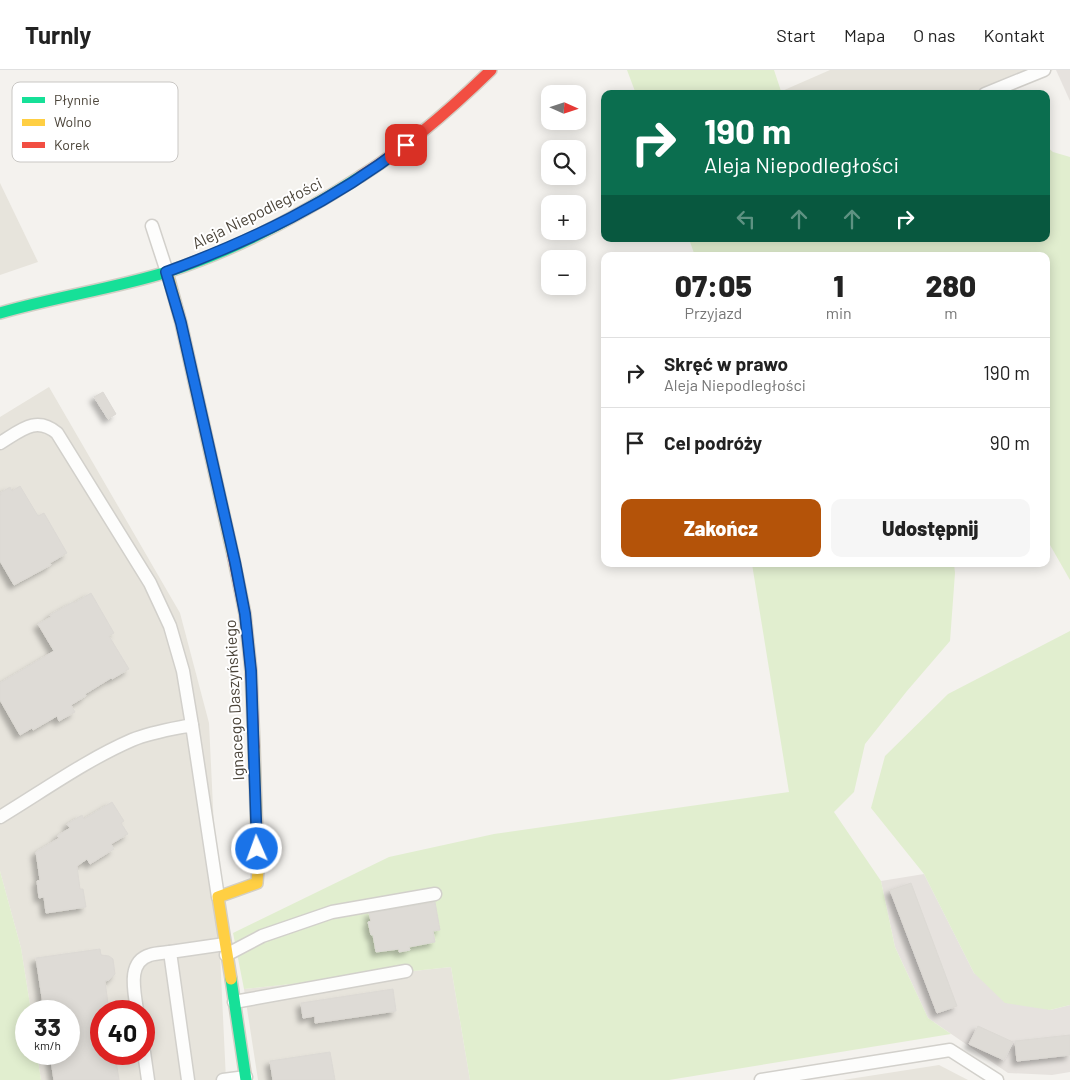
<!DOCTYPE html>
<html lang="pl">
<head>
<meta charset="utf-8">
<style>
  body { margin:0; font-family:Barlow,sans-serif; background:#f6f6f6; color:#222; height:100vh; display:flex; flex-direction:column; font-size:19px; white-space:nowrap }
  * { box-sizing:border-box; margin:0 }
  p { font-size:16px; color:#767676 }
  .icon { flex:none; width:28px; height:28px; fill:none; stroke:currentColor; stroke-width:2; stroke-linecap:round; stroke-linejoin:round }
  .map { position:relative; flex:1; overflow:hidden }
  .drawer { position:absolute; left:601px; top:182px; width:449px; height:315px; display:flex; flex-direction:column; background:#fff; border-radius:10px; box-shadow:0 2px 12px #0003 }
  .drawer>* { flex:none }
  .hud { position:absolute; left:601px; top:20px; width:449px; height:152px; border-radius:10px; box-shadow:0 2px 12px #0003; background:#0b6e4f; color:#fff; overflow:hidden }
  .needle { width:32px; rotate:93deg }
  .tools { position:absolute; left:541px; top:15px; display:grid; gap:10px }
  .tools a { display:grid; place-items:center; width:45px; height:45px; border-radius:10px; background:#fff; box-shadow:0 2px 12px #0003; font-size:25px }
  .speed { position:absolute; left:15px; top:930px; display:flex; gap:10px; font-size:25px; font-weight:700; text-align:center }
  .speed>* { display:grid; place-content:center; width:65px; height:65px; border-radius:50%; background:#fff; box-shadow:0 2px 12px #0003; line-height:1 }
  .speed small { font-size:12px; font-weight:400 }
  .speed .limit { border:8px solid #d22; background:#fff; color:#111 }
  .pin { position:absolute; display:grid; place-items:center; width:42px; height:42px; color:#fff; margin:-21px; border-radius:10px; box-shadow:0 2px 8px #0006 }
  .me { position:absolute; width:55px; margin:-28px; rotate:358deg; stroke-linejoin:round; filter:drop-shadow(0 0 4px #0008) }
  .turn { display:flex; align-items:center; gap:18px; height:105px; padding:0 20px; font-size:22px }
  .turn .icon { width:65px; height:65px; stroke-width:2.5 }
  .turn b { display:block; font-size:35px; line-height:42px }
  .lanes { display:flex; align-items:center; height:48px; padding:0 20px; background:#0003; justify-content:center; gap:25px; direction:ltr }
  .lanes .off { opacity:.35 }
  .eta { display:flex; justify-content:space-evenly; align-items:center; height:85px; text-align:center }
  .eta b { font-size:30px; font-weight:800; line-height:35px }
  .primary-button { display:flex; gap:10px; margin-top:auto; padding:10px 20px }
  .primary-button a { flex:1; height:58px; border-radius:10px; background:#b45309; color:#fff; font-size:20px; font-weight:800; line-height:58px; text-align:center }
  .primary-button a+a { background:#f6f6f6; color:#222 }
  ul { padding:0; list-style:none }
  li { display:flex; align-items:center; gap:15px; height:70px; padding:0 20px; border-top:1px solid #e0e0e0 }
  li div { flex:1 }
  li b { display:block; font-size:19px }
  li em { font-style:normal }
  header { display:flex; align-items:center; gap:30px; box-sizing:border-box; height:70px; padding:0 25px; background:#fff; border-bottom:1px solid #e0e0e0 }
  header strong { font-size:24px }
  nav { display:flex; gap:28px; margin-inline-start:auto; font-size:18px }
  .map>svg:first-child { display:block }
  .residential { fill:#e7e4dc; fill-rule:evenodd }
  .industrial { fill:#e6e2de }
  .green { fill:#e1eecf }
  .building { fill:#dedbd6; stroke:#dcd9d4; filter:url(#shadow) }
  .lines { fill:none; stroke-linecap:round; stroke-linejoin:round }
  .lane-casing { stroke:#d2d0cb; stroke-width:15 }
  .fast-casing { stroke:#d3cfc5; stroke-width:14 }
  .slow-casing { stroke:#d3cfc5; stroke-width:14 }
  .jam-casing { stroke:#d3cfc5; stroke-width:14 }
  .lane { stroke:#fdfdfc; stroke-width:12 }
  .fast { stroke:#16e098; stroke-width:11 }
  .slow { stroke:#ffcf43; stroke-width:11 }
  .jam { stroke:#f24e42; stroke-width:11 }
  .route-casing { stroke:#114b97; stroke-width:12 }
  .route { stroke:#1a73e8; stroke-width:9 }
  .labels { text-anchor:middle; stroke-width:4; stroke-linejoin:round; paint-order:stroke }
  .street-label { font-size:16px; fill:#4b4439; stroke:#fff }
  .key { fill:#fff; stroke:#c9c7c4; stroke-width:1 }
  .key-label { font-size:14px; fill:#4b4439 }
</style>
</head>
<body>
<header>
<strong>Turnly</strong>
<nav><a>Start</a><a>Mapa</a><a>O nas</a><a>Kontakt</a></nav>
</header>
<div class="map">
<svg width="1070" height="1010" viewBox="0 0 1070 1010">
  <defs>
    <filter id="shadow"><feDropShadow dx="-4.5" dy="4.5" stdDeviation="2.5" flood-color="#0004"/></filter>
  </defs>
  <rect width="100%" height="100%" fill="#f4f2ee"/>
  <!-- residential -->
  <g class="residential">
    <path d="M830 0H1053L1003 24H782V21Z"/>
    <path d="M0 113 38 192 0 205Z"/>
    <path d="M49 317 180 543 209 653 226 1010H41L37 984H69V941H31L21 878 0 801V347ZM101 941H144V984H101Z"/>
    <path d="M451 897 470 1010H258L244 919Z"/>
    <path d="M939 995 968 1010H843Z"/>
  </g>
  <!-- industrial -->
  <g class="industrial">
    <path d="M1056 0H1070V31Z"/>
    <path d="M924 804 974 903 1050 940 1070 935V1002L1052 1005 1008 1003 928 948 895 877 881 811Z"/>
  </g>
  <!-- green -->
  <g class="green">
    <path d="M627 0H774L782 24H636Z"/>
    <path d="M1046 76 1053 82 1070 87V510L1046 468V186H695L689 169H1046Z"/>
    <path d="M752 494H954L955 503 950 571 907 621 865 674 854 722 834 742 881 811 895 877 928 948 951 964 669 1010H470L451 897 244 919 233 863 389 787 494 764 789 722Z"/>
    <path d="M1070 561V935L1050 940 1005 933 974 903 924 804 871 738 885 686 948 624Z"/>
    <path d="M0 801 21 878 31 941H26V984H37L41 1010H0Z"/>
  </g>
  <!-- building -->
  <g class="building">
    <path d="M103 322 116 344 108 349 94 327Z"/>
    <path d="M20 416 38 446 44 443 67 483 50 493 51 495 14 515 0 491V426L1 425 0 423 10 417 12 421Z"/>
    <path d="M91 523 114 563 109 566 129 599 112 609 111 608 85 624 86 626 71 635 75 642 59 651 57 646 33 660 32 658 20 665 0 630V613L54 581 38 554 51 547 50 545 73 532 74 533Z"/>
    <path d="M112 732 124 751 121 753 128 764 111 774 114 779 90 794 87 789 77 796 80 819H83L86 837 46 843 44 827 39 828 37 811 40 810 36 782 59 768 57 766 70 758 67 754 82 745 84 749Z"/>
    <path d="M911 813 957 936 937 943 890 820Z"/>
    <path d="M435 832 440 860 433 861 435 872 409 877 410 880 399 882V879L376 882 373 865H371L368 852 371 851 369 843Z"/>
    <path d="M100 879 101 885 109 886 113 889 115 904 109 910 105 911 109 941H101V984H115L119 1010H54L50 984H69V941H44L36 888Z"/>
    <path d="M393 919 396 941 315 953V946L303 948 301 933Z"/>
    <path d="M978 956 1013 972 1004 990 969 974Z"/>
    <path d="M1070 965V985L1017 991 1015 971Z"/>
    <path d="M330 982 335 1010H273L270 991Z"/>
  </g>
  <g class="lines">
    <!-- lane casing -->
    <g class="lane-casing">
      <g id="lane">
        <path d="M985 24 1044 0"/>
        <path d="M152 156 167 202"/>
        <path d="M0 373C20 361 36 345 57 363L150 513 170 556 183 601 192 655"/>
        <path d="M0 747C43 721 86 690 132 670 151 662 172 659 192 655L218 827"/>
        <path d="M226 885 262 866 332 842 435 824"/>
        <path d="M234 932 406 901"/>
        <path d="M137 941C135 923 126 892 150 885 156 883 163 883 170 882"/>
        <path d="M144 982 148 1010"/>
        <path d="M188 1010 170 882 225 874"/>
        <path d="M223 1010 246 1007"/>
        <path d="M761 1010 950 980 997 1010"/>
      </g>
    </g>
    <!-- fast casing -->
    <g class="fast-casing">
      <g id="fast">
        <path d="M0 243C55 227 112 219 167 202 236 180 301 145 361 106"/>
        <path d="M231 909 246 1010"/>
      </g>
    </g>
    <!-- slow casing -->
    <g class="slow-casing">
      <g id="slow">
        <path d="M167 202 181 253 233 485"/>
        <path d="M231 909 218 827 257 813 258 799 254 677"/>
      </g>
    </g>
    <!-- jam casing -->
    <g class="jam-casing">
      <g id="jam">
        <path d="M361 106C409 76 451 39 491 0"/>
        <path d="M233 485 245 544 251 601 254 677"/>
      </g>
    </g>
    <!-- lane -->
    <use href="#lane" class="lane"/>
    <!-- fast -->
    <use href="#fast" class="fast"/>
    <!-- slow -->
    <use href="#slow" class="slow"/>
    <!-- jam -->
    <use href="#jam" class="jam"/>
  </g>
  <g class="lines">
    <!-- route casing -->
    <g class="route-casing">
      <path id="route" d="M257 779 251 601 245 544 235 492 181 253 166 202C253 170 333 131 406 75"/>
    </g>
    <!-- route -->
    <use href="#route" class="route"/>
  </g>
  <g class="labels">
    <!-- street labels -->
    <g class="street-label">
      <text transform="translate(257 143) rotate(-26)" y="6">Aleja Niepodległości</text>
      <text transform="translate(234 630) rotate(-93)" y="6">Ignacego Daszyńskiego</text>
    </g>
  </g>
  <!-- legend -->
  <rect x="12" y="12" width="166" height="80" rx="8" class="key"/>
  <rect x="22" y="27" width="23" height="6" fill="#16e098"/>
  <rect x="22" y="49" width="23" height="7" fill="#ffcf43"/>
  <rect x="22" y="72" width="23" height="6" fill="#f24e42"/>
  <g class="key-label">
    <text x="54" y="35">Płynnie</text>
    <text x="54" y="57">Wolno</text>
    <text x="54" y="80">Korek</text>
  </g>
</svg>
<div class="tools">
<a><svg class="needle" viewBox="-14 -14 28 28"><path d="M0-13l5 13h-10z" fill="#e53935"/><path d="M0 13l5-13h-10z" fill="#767676"/></svg></a>
<a><svg class="icon" aria-label="search" viewBox="0 0 24 24"><circle cx="10" cy="10" r="6"/><path d="M15 15l6 6"/></svg></a>
<a>+</a>
<a>−</a>
</div>
<div class="speed"><div>33<small>km/h</small></div><div class="limit">40</div></div>
<div class="pin" style="left:406px;top:75px;background:#d93025"><svg class="icon" aria-label="arrive" viewBox="0 0 24 24"><path d="M6 21V4h12l-3 4 3 4H6"/></svg></div>
<svg class="me" style="left:257px;top:779px" viewBox="-20 -20 40 40"><circle r="17" fill="#1a73e8" stroke="#fff" stroke-width="3"/><path d="M0-11L8 9 0 5-8 9z" fill="#fff"/></svg>
<div class="hud">
<div class="turn"><svg class="icon" aria-label="right" viewBox="0 0 24 24"><path d="M7 20v-9h11M14 6l5 5-5 5"/></svg><div><b>190 m</b>Aleja Niepodległości</div></div>
<div class="lanes"><svg class="icon off" aria-label="left" viewBox="0 0 24 24"><path d="M17 20v-9H6M10 6l-5 5 5 5"/></svg><svg class="icon off" aria-label="ahead" viewBox="0 0 24 24"><path d="M12 20V5M6 11l6-6 6 6"/></svg><svg class="icon off" aria-label="ahead" viewBox="0 0 24 24"><path d="M12 20V5M6 11l6-6 6 6"/></svg><svg class="icon" aria-label="right" viewBox="0 0 24 24"><path d="M7 20v-9h11M14 6l5 5-5 5"/></svg></div>
</div>
<section class="drawer">
<div class="eta">
<div><b>07:05</b><p>Przyjazd</p></div>
<div><b>1</b><p>min</p></div>
<div><b>280</b><p>m</p></div>
</div>
<ul>
<li><svg class="icon" aria-label="right" viewBox="0 0 24 24"><path d="M7 20v-9h11M14 6l5 5-5 5"/></svg><div><b>Skręć w prawo</b><p>Aleja Niepodległości</p></div><em>190 m</em></li>
<li><svg class="icon" aria-label="arrive" viewBox="0 0 24 24"><path d="M6 21V4h12l-3 4 3 4H6"/></svg><div><b>Cel podróży</b></div><em>90 m</em></li>
</ul>
<div class="primary-button"><a>Zakończ</a><a>Udostępnij</a></div>
</section>
</div>
</body>
</html>
